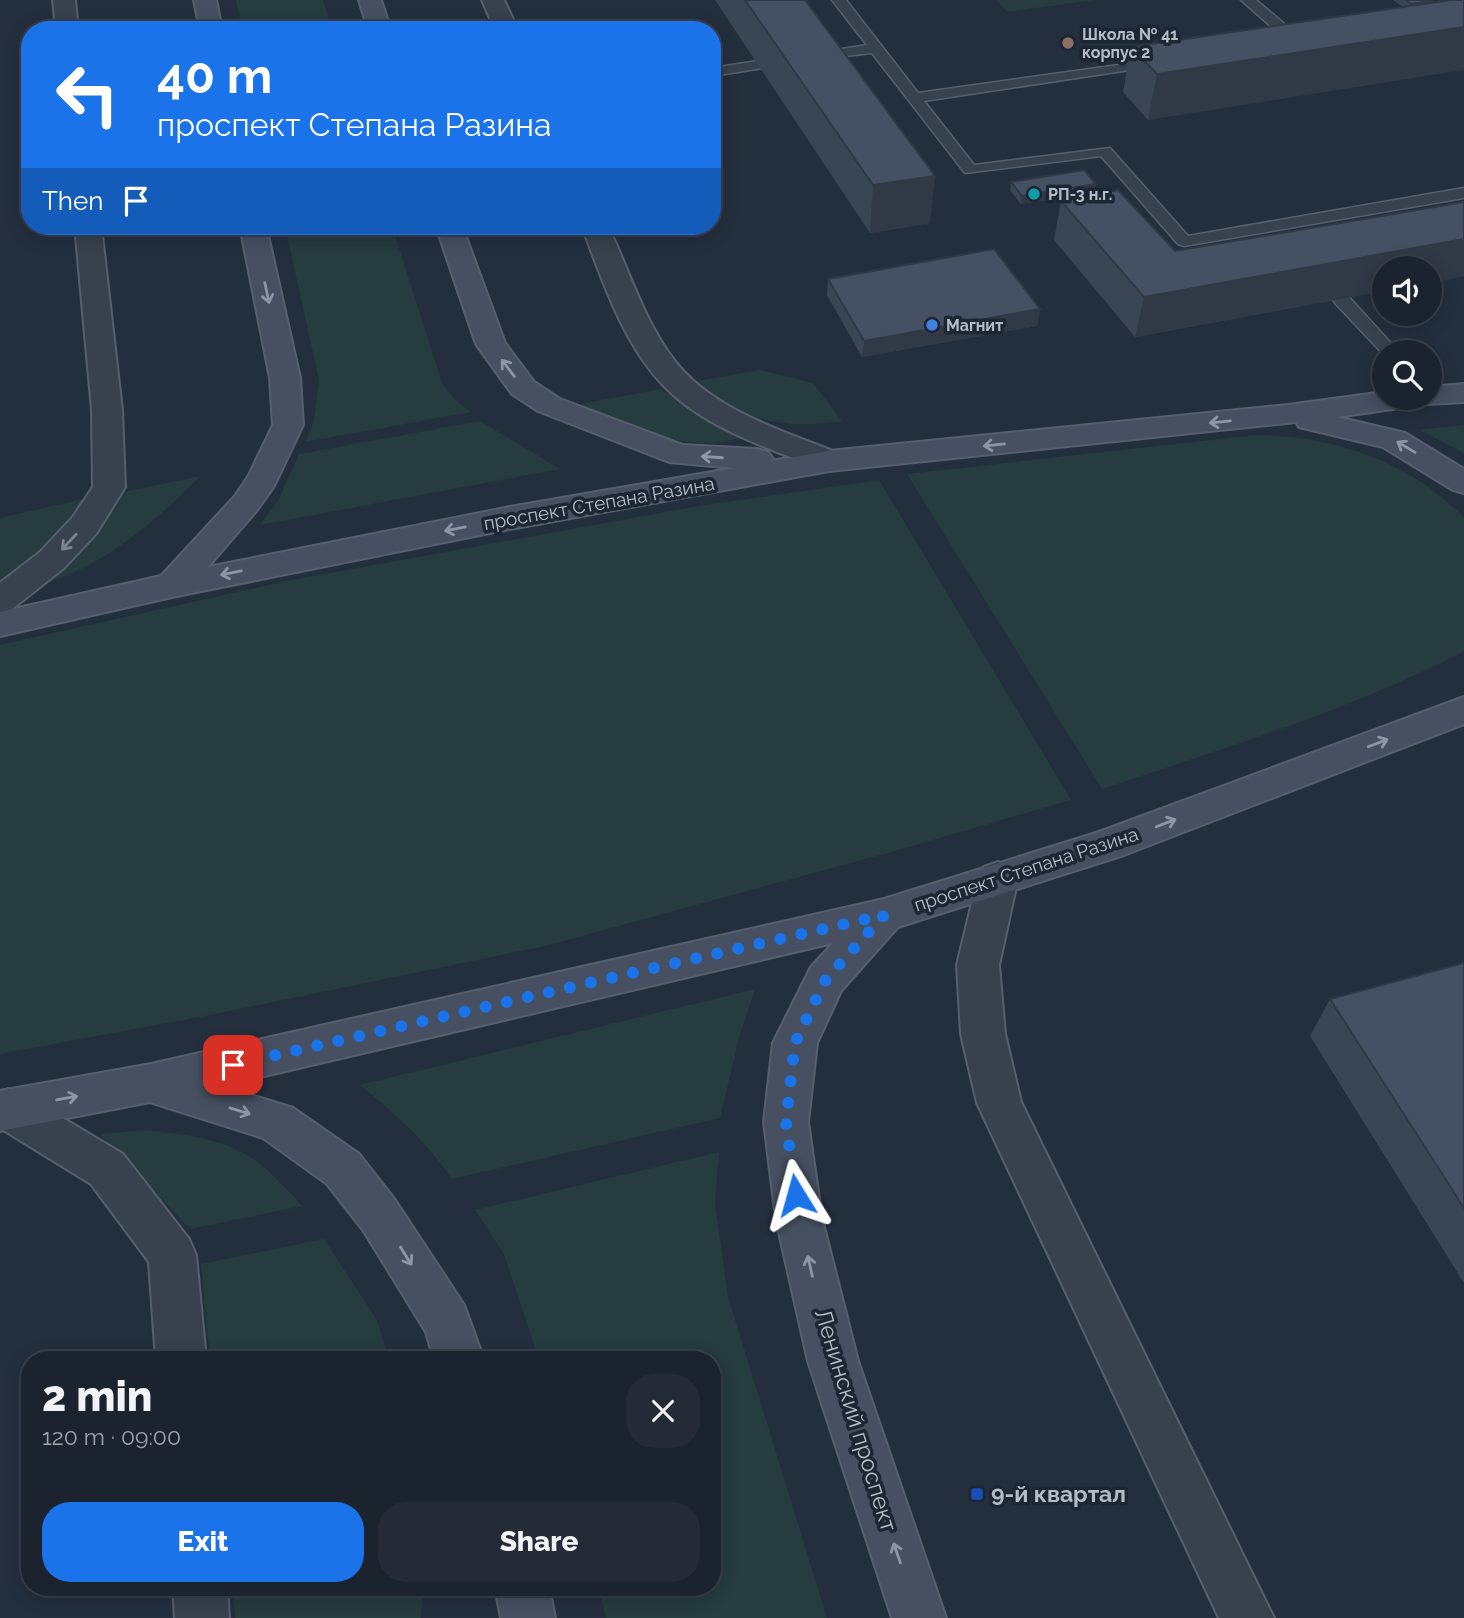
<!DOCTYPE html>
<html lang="en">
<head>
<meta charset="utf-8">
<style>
  body { margin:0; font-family:Raleway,sans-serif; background:#242b36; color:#f1f3f6; height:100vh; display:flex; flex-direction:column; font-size:26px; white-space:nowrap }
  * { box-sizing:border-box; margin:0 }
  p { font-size:23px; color:#a0a4aa }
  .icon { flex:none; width:38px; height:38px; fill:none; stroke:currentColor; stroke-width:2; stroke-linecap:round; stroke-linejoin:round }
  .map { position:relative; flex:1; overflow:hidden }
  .drawer { position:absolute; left:21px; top:1351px; width:700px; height:245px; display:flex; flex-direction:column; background:#1b232e; border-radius:28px; box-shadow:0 4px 18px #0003,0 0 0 2px #39404a }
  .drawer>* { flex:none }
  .banner { position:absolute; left:21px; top:21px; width:700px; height:214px; border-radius:28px; box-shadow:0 4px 18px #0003,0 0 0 2px #39404a; background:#1a73e8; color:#fff; overflow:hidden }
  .tools { position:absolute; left:1372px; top:256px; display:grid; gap:14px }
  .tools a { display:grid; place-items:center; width:70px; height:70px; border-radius:50%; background:#1b232e; box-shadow:0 4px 18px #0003,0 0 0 2px #39404a; font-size:35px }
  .pin { position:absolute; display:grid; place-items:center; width:60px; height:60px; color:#fff; margin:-30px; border-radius:14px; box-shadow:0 4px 10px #0006 }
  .me { position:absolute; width:77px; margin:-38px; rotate:352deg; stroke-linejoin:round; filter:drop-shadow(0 0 5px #0008) }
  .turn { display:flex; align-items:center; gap:24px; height:147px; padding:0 21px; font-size:32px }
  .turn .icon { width:91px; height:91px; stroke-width:2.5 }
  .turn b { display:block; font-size:49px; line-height:60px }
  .then { display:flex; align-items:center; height:66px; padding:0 21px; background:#0003; gap:14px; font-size:26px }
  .round { display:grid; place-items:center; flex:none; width:74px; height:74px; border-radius:28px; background:#242b36 }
  .head { display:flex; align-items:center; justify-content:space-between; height:119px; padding:0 21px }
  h1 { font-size:42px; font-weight:800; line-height:52px }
  .action { display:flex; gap:14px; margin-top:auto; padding:14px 21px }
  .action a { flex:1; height:80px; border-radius:28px; background:#1a73e8; color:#fff; font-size:28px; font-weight:800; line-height:80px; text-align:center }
  .action a+a { background:#242b36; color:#f1f3f6 }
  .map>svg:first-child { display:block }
  .green { fill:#263c3f }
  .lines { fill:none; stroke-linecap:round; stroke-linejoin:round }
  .service-casing { stroke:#565f6c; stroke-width:3 }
  .minor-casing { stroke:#565f6c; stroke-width:4 }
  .secondary-casing { stroke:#565f6c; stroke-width:4 }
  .service { fill:#38414e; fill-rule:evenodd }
  .minor { fill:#38414e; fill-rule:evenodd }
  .secondary { fill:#465061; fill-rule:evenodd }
  .wall { fill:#3b4654 }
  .shaded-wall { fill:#303945 }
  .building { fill:#455162; stroke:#303945; stroke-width:2 }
  .oneway { stroke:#8e96a5 }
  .oneway2 { stroke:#7c8592 }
  .route { stroke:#1a73e8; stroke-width:12; stroke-dasharray:0 21.6 }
  .education-dot { fill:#8d6e63; stroke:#1d2633; stroke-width:2.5 }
  .culture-dot { fill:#0f9aa8; stroke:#1d2633; stroke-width:2.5 }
  .shop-dot { fill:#3f7fe0; stroke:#1d2633; stroke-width:2.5 }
  .transit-dot { fill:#1a4fb4; stroke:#1d2633; stroke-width:2.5 }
  .labels { text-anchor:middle; stroke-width:7; stroke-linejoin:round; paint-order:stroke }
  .far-poi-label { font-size:16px; font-weight:bold; fill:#b4bcc9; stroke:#1d2633; text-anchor:start }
  .street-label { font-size:19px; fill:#b4bcc9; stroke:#1d2633 }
  .near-street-label { font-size:23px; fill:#b4bcc9; stroke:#1d2633 }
  .near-poi-label { font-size:23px; font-weight:bold; fill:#b4bcc9; stroke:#1d2633; text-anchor:start }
</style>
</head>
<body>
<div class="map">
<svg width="1464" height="1618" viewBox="0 0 1464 1618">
  <rect width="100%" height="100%" fill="#242f3e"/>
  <!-- green -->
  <g class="green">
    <path d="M236 0H323L332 30H242Z"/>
    <path d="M996 0H1094L1007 12Z"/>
    <path d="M285 226H392L442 383 454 399 471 412 305 442 314 421 319 380Z"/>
    <path d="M760 370 813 383 842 421C780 430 744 422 697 381Z"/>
    <path d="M660 389 714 420 752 434C740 437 727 442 714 443 667 445 618 423 576 405Z"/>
    <path d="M480 421 560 469 260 525 278 501 299 454Z"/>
    <path d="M1464 425V453L1419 430Z"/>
    <path d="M1257 435C1333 436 1411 461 1464 518V651C1350 711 1224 748 1102 789L907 474Z"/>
    <path d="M201 476C150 525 106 566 36 586L119 493Z"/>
    <path d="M879 480 1071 800 895 851 545 946 210 1015 0 1054V645L291 580 699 506Z"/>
    <path d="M84 499 68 529 0 588V518Z"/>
    <path d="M755 989 740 1034 720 1118 452 1179C426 1141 395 1114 360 1085Z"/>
    <path d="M147 1130C228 1140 248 1144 302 1206L190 1229 100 1134Z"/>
    <path d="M719 1152 715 1203 728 1297 827 1618H606L599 1587H712V1360H539L504 1254 475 1210Z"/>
    <path d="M324 1239 377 1320 389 1360H210L201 1264Z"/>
    <path d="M232 1587H423L421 1618H235Z"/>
  </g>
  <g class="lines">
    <!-- service casing -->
    <g class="service-casing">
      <g id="service">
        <path d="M832 0H846L918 93 1161 59V65L1156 66 924 101 974 165 1110 148 1188 236 1464 188V198L1184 246 1178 244 1101 156 965 173 872 53 810 60V54L867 45Z"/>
        <path d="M1241 0H1256L1301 38V44H1291Z"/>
        <path d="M758 61 763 62V68L712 76V68Z"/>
        <path d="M1341 294 1347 295 1399 352H1384V355L1335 303 1333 299Z"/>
      </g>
    </g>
    <!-- minor casing -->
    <g class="minor-casing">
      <g id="minor">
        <path d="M53 0H75L78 30H56Z"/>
        <path d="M482 0H504L518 30H495Z"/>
        <path d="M75 226H101L122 410 125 487 96 534 64 568 12 609 0 613V583L40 552 72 518 93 487 92 410Z"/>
        <path d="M582 226H608C629 270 644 321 674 360 713 411 784 431 840 454L845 461 840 468 829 471 818 468C766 447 706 428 666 388 624 346 602 280 582 226Z"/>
        <path d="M998 862 1012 867 1018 878 999 965 1005 1034 1021 1102 1274 1618H1219L977 1103 961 1034 957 965 978 878 984 867Z"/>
        <path d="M8 1089 24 1095 123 1154 189 1239 196 1255 206 1360H156L149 1262 91 1184 0 1128V1092Z"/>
        <path d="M173 1587H227L229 1618H175Z"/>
      </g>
    </g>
    <!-- secondary casing -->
    <g class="secondary-casing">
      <g id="secondary">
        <path d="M194 0H216L222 30H200Z"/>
        <path d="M359 0H381L391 30H368Z"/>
        <path d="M240 226H266L300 378 303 425 274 486 257 510 208 567 510 507 735 468 669 462 538 411 512 394 476 344 436 226H462L505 343 534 382 560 399 683 445 757 449 768 452 773 459 771 461 829 451 1288 405 1384 392V397H1430V387L1464 384V402L1427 404 1337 417 1405 433 1464 469V493L1453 490 1383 447 1299 427 1296 422 829 471 510 529 172 597 0 636V612L161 576 235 496 248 477 273 425 270 378Z"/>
        <path d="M1464 697V724L1124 855 898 927 841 991 817 1043 808 1122 822 1219 858 1361 946 1618H892L808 1361 776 1219 764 1122 773 1043 811 967 833 943 222 1086 293 1108 359 1154 395 1200 464 1305 484 1360H434L426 1332 363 1230 327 1184 263 1138 150 1102 0 1131V1091L151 1064 884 899 1099 832Z"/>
        <path d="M495 1587H549L555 1618H501Z"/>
      </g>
    </g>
    <!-- service -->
    <use href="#service" class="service"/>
    <!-- minor -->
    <use href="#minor" class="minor"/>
    <!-- secondary -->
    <use href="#secondary" class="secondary"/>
  </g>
  <!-- wall -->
  <g class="wall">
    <path d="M715 0H805L930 223 870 233Z"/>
    <path d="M1393 0H1431L1148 120 1123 92 1131 47 1403 7Z"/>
    <path d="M1011 182 1094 192 1021 204 1010 190Z"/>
    <path d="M1061 201 1175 251 1464 202V276L1430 283 1384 268V291L1135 337 1054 240Z"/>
    <path d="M828 279 1040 309 1037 326 862 357 827 295Z"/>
    <path d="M1464 963V1283L1310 1036 1330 999Z"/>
  </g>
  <!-- shaded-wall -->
  <g class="shaded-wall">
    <path d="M1432 1 1430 8 1409 12 1411 4Z"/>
    <path d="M1464 27V70L1148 120 1157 74Z"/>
    <path d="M935 176 930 223 870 233 873 185Z"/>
    <path d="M1096 184 1094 192 1021 204 1022 196Z"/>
    <path d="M1464 239V276L1430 283V268H1384V291L1135 337 1144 297Z"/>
    <path d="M1040 309 1037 326 862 357 864 341Z"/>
  </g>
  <!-- building -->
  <g class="building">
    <path d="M745 0H805L935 176 873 185Z"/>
    <path d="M1406 0H1431L1432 1 1411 4Z"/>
    <path d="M1451 0H1464V27L1157 74 1131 47Z"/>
    <path d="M1084 170 1096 184 1022 196 1011 182Z"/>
    <path d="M1118 190 1175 251 1464 202V239L1144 297 1061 201Z"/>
    <path d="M994 249 1040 309 864 341 828 279Z"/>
    <path d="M1464 963V1208L1330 999Z"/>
  </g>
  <!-- one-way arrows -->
  <defs><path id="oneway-shaft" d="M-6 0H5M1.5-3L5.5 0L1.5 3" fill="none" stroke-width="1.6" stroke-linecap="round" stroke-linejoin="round" transform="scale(1.75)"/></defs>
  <g class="oneway">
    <use href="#oneway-shaft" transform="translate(267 293) rotate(78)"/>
    <use href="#oneway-shaft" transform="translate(508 368) rotate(-127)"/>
    <use href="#oneway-shaft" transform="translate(1220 422) rotate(174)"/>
    <use href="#oneway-shaft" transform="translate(994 445) rotate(174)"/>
    <use href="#oneway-shaft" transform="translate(1406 447) rotate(-149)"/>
    <use href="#oneway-shaft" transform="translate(712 457) rotate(-176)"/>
    <use href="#oneway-shaft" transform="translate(455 529) rotate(169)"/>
    <use href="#oneway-shaft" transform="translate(231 573) rotate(169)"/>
    <use href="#oneway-shaft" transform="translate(1378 743) rotate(-21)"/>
    <use href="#oneway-shaft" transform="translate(1166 823) rotate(-21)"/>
    <use href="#oneway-shaft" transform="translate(67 1098) rotate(-10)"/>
    <use href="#oneway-shaft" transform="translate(240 1111) rotate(17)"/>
    <use href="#oneway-shaft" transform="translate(406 1256) rotate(58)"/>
    <use href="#oneway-shaft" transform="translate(810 1266) rotate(-103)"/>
    <use href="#oneway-shaft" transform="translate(897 1553) rotate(-109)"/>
  </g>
  <use class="oneway2" href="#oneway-shaft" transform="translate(69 542) rotate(133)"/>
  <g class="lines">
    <!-- route -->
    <path class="route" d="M233 1065 884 915 826 979 795 1043 786 1122 796 1195"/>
  </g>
  <!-- markers -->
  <circle class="education-dot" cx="1068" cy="43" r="7"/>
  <circle class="culture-dot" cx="1034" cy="194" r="7"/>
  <circle class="shop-dot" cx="932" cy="325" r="7"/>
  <rect class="transit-dot" x="970" y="1487" width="14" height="14" rx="3.5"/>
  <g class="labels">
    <!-- far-poi labels -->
    <g class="far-poi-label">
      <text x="1082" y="40">Школа № 41<tspan x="1082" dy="18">корпус 2</tspan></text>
      <text x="1048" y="200">РП-3 н.г.</text>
      <text x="946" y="331">Магнит</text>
    </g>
    <!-- street labels -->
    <g class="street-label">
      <text transform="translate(599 503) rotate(-10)" y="7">проспект Степана Разина</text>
      <text transform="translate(1026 869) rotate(-18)" y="7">проспект Степана Разина</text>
    </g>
    <!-- near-street labels -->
    <g class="near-street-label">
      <text transform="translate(856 1420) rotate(73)" y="8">Ленинский проспект</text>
    </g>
    <!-- near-poi labels -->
    <g class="near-poi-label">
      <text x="991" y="1502">9-й квартал</text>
    </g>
  </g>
</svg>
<div class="tools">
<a><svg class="icon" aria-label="sound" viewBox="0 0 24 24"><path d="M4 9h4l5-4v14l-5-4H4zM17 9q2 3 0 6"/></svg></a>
<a><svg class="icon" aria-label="search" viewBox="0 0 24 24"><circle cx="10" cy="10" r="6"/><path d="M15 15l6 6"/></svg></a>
</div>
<div class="pin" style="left:233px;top:1065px;background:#d93025"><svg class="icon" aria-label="arrive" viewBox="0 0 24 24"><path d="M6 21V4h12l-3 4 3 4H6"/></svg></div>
<svg class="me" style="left:796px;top:1195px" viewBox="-20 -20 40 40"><path d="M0-17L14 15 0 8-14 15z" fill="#1a73e8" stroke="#fff" stroke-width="4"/></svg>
<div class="banner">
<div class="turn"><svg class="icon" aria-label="left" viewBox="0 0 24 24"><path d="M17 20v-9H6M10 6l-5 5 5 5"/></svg><div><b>40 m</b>проспект Степана Разина</div></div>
<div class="then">Then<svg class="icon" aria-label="arrive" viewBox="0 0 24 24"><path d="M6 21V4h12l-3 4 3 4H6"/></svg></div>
</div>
<section class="drawer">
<div class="head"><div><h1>2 min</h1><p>120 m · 09:00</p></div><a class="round"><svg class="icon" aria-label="close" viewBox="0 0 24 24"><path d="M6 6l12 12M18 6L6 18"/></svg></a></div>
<div class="action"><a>Exit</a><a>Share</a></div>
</section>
</div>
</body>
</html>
